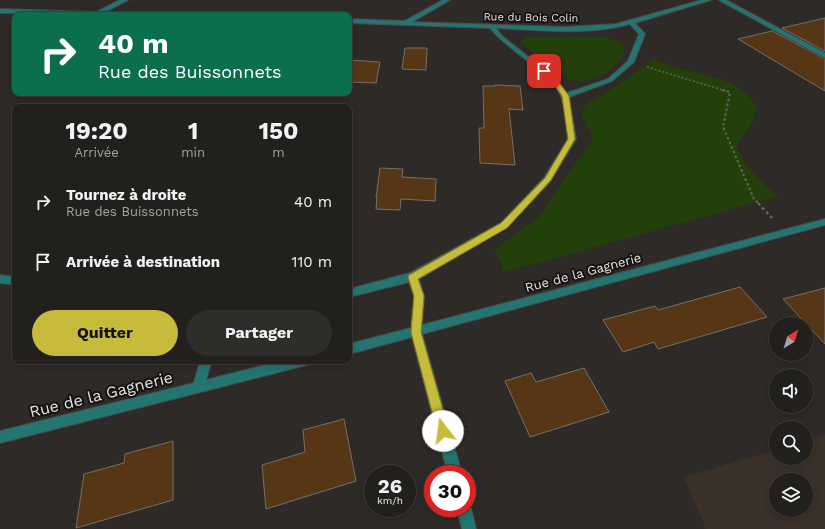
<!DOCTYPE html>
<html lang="fr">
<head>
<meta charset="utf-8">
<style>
  body { margin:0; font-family:"Work Sans",sans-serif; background:#2e2d2a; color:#f1f3f6; height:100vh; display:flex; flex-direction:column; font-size:15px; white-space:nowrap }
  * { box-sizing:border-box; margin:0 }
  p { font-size:13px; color:#a2a3a4 }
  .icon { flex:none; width:22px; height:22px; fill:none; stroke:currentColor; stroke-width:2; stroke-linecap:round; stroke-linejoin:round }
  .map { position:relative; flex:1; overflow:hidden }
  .details { position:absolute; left:12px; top:104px; width:340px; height:260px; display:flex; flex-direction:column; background:#22201d; border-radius:8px; box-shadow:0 2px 10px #0003,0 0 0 1px #3f3e3b }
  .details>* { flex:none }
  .hud { position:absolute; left:12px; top:12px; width:340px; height:84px; border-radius:8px; box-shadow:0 2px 10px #0003,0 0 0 1px #3f3e3b; background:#0b6e4f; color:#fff; overflow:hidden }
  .needle { width:26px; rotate:38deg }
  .fabs { position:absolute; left:769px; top:317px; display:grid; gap:8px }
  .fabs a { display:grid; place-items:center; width:44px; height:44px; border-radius:50%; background:#22201d; box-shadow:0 2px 10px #0003,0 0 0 1px #3f3e3b; font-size:20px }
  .speed { position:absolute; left:364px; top:465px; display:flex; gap:8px; font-size:20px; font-weight:700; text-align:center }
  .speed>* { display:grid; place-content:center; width:52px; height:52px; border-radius:50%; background:#22201d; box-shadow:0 2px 10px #0003,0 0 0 1px #3f3e3b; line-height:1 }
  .speed small { font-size:10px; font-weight:400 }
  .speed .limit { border:6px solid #d22; background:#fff; color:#111 }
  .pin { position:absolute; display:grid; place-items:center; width:34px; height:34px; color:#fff; margin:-17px; border-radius:8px; box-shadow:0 2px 6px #0006 }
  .me { position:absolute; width:44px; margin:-22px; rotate:345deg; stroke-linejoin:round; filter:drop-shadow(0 0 3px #0008) }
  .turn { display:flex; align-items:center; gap:14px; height:84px; padding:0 20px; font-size:18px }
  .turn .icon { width:52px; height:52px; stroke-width:2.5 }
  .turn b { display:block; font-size:28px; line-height:34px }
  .eta { display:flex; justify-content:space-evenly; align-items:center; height:68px; text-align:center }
  .eta b { font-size:24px; font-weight:700; line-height:28px }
  .primary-button { display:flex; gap:8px; margin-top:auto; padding:8px 20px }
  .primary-button a { flex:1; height:46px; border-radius:24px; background:#c7bb3b; color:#111; font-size:16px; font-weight:700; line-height:46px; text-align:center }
  .primary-button a+a { background:#2e2d2a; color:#f1f3f6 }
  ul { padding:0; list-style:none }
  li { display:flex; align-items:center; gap:12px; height:60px; padding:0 20px }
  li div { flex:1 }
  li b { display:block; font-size:15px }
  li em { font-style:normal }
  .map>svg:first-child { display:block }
  .built { fill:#3a3129; fill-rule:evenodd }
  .green { fill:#23400a }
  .building { fill:#573615; stroke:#746f6b }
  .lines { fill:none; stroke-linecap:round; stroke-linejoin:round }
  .minor-casing { stroke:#4b4845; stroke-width:2 }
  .path-far2 { stroke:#676360; stroke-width:1.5; stroke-dasharray:2 2; stroke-linecap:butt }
  .path-far1 { stroke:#676360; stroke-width:2; stroke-dasharray:2.5 2.5; stroke-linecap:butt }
  .path { stroke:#676360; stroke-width:2.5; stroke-dasharray:3 3; stroke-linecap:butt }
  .minor { fill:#237572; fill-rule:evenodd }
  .route { fill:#c7bb3b; stroke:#817a26 }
  .labels { text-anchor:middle; stroke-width:4; stroke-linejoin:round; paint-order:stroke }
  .far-street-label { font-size:11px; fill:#e6e4e1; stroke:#151312 }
  .street-label { font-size:13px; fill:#e6e4e1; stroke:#151312 }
  .near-street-label { font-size:16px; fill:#e6e4e1; stroke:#151312 }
</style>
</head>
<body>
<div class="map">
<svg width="825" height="529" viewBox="0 0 825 529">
  <rect width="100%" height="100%" fill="#2e2a27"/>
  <!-- built -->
  <path class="built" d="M825 435V529H706L684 477 776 450V458H806V441ZM776 480H806V510H776Z"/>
  <!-- green -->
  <g class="green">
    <path d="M528 37H605L618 41 625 47C621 70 591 85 569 80L521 43 522 40Z"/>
    <path d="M654 59C680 72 726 75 746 93 750 97 753 104 757 108L753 120 736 146C748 170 758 179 778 196L505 272 495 249 538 218 593 139 582 114 586 104 608 92Z"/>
  </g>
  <!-- building -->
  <g class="building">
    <path d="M825 18V51L782 28Z"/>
    <path d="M772 31 825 59V91L738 39Z"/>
    <path d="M405 48H427L426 70 402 69Z"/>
    <path d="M349 60 380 62 376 83 349 82Z"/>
    <path d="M495 85 520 86 523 110 509 109 515 165 480 163 479 128H484L483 86H495Z"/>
    <path d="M380 168 403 169 402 177 436 179 435 201 401 199 400 210 376 209 377 198H376Z"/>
    <path d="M740 287 767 317 658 349 654 342 623 352 603 320 655 306 658 310Z"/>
    <path d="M825 288V344L783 299Z"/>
    <path d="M584 368 609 412 530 437 505 381 531 373 536 382Z"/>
    <path d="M344 419 356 481 266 509 262 465 305 452 303 430Z"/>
    <path d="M173 441V500L76 528 84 474 124 463 125 454Z"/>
  </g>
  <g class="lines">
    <!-- minor casing -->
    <g class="minor-casing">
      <g id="minor">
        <path d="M120 0H128L105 12 150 13 153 15 0 13V9L96 12Z"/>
        <path d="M443 0H450L412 22 565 27 616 24 702 0H711L635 23 645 34 634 62 612 81 569 97 576 139 550 182 507 227 419 279 424 296 422 325 825 219V225L422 334 462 474H448L412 337 349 354V344L411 328 414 296 409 282 349 297V289L410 273 501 223 544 178 568 139C566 128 565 106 561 96 552 73 507 50 490 28L349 23V19L405 21ZM630 24 639 34 628 61 608 79 567 93 555 78 502 36 496 28C539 30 588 36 630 24Z"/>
        <path d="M719 0H726L825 53V58Z"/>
        <path d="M0 275 15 277V285L0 283Z"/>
        <path d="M200 361H212L206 380 281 361H309L307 365 303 366 0 443V431L194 383Z"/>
        <path d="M467 502 471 508 476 529H462L457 508H467Z"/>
      </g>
    </g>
    <!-- path-far2 -->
    <path class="path-far2" d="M647 67 726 91"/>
    <!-- path-far1 -->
    <path class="path-far1" d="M722 90 730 92 723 127 754 199 759 204"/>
    <!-- path -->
    <path class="path" d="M758 203 772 218"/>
    <!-- minor -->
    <use href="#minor" class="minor"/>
  </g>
  <!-- route -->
  <path class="route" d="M542 70H546L555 77 569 96 575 139 551 180 507 228 418 279 424 296 421 332 449 431 447 436 443 437 439 436 437 431 411 332 414 296 408 277 409 275 501 223 545 178 568 139 562 96 551 80 542 73Z"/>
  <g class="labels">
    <!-- far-street labels -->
    <g class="far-street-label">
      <text transform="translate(531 17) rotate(1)" y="4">Rue du Bois Colin</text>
    </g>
    <!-- street labels -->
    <g class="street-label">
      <text transform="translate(583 272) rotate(-15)" y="5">Rue de la Gagnerie</text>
    </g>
    <!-- near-street labels -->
    <g class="near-street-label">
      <text transform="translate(101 394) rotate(-14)" y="6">Rue de la Gagnerie</text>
    </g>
  </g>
</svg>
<div class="fabs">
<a><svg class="needle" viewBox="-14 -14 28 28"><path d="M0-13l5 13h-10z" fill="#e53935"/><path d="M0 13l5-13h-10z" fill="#a2a3a4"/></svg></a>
<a><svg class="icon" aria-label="sound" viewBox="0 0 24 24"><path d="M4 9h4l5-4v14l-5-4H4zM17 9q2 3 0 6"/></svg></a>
<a><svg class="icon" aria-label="search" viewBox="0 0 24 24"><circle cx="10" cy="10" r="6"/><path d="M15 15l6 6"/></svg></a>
<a><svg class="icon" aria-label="layers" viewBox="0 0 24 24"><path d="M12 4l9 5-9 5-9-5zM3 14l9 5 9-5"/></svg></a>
</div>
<div class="speed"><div>26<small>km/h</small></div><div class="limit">30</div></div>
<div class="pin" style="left:544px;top:71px;background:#d93025"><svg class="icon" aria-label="arrive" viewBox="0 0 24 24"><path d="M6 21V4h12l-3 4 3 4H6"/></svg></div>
<svg class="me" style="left:443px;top:431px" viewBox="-20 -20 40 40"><circle r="19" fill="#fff"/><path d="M0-13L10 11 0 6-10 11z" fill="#c7bb3b"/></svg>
<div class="hud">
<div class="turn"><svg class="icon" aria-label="right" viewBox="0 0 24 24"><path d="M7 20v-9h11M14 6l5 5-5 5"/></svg><div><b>40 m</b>Rue des Buissonnets</div></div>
</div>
<section class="details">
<div class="eta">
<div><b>19:20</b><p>Arrivée</p></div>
<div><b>1</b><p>min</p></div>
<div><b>150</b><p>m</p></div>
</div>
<ul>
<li><svg class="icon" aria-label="right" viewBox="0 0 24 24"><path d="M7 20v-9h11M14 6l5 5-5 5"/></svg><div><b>Tournez à droite</b><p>Rue des Buissonnets</p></div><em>40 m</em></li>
<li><svg class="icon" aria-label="arrive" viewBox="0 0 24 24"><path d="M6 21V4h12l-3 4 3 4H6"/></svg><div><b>Arrivée à destination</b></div><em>110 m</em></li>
</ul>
<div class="primary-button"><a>Quitter</a><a>Partager</a></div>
</section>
</div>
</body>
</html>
